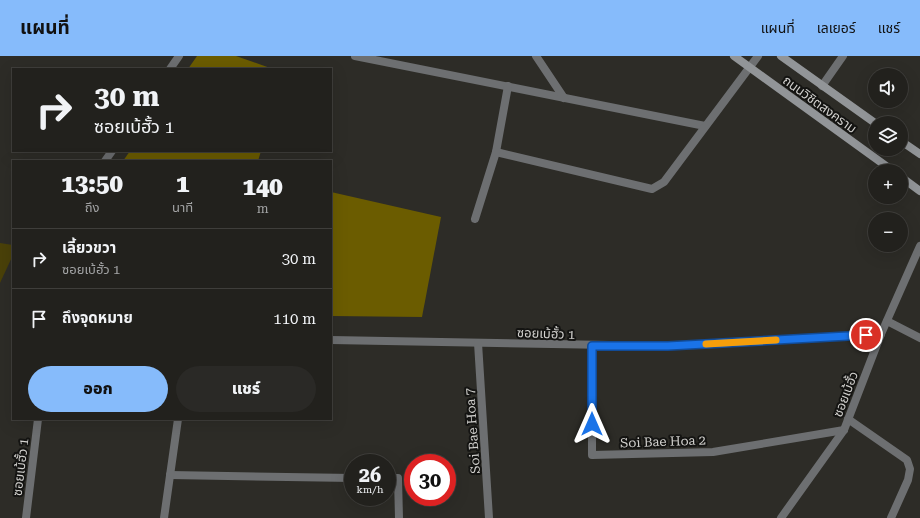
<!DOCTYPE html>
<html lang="th">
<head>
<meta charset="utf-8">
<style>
  body { margin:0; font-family:"Roboto Serif","Noto Sans Thai",serif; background:#2a2926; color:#f1f3f6; height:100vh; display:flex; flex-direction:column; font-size:15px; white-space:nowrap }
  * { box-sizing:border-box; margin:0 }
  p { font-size:13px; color:#a2a3a4 }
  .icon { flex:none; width:22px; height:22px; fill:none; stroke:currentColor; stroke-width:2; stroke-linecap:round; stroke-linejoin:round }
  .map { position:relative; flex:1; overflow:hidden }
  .sheet { position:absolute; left:12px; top:104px; width:320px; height:260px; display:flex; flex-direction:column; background:#22211d; border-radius:0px; box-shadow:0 4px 16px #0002,0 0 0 1px #3f3e3b }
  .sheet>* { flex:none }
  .hud { position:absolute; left:12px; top:12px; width:320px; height:84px; border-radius:0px; box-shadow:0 4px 16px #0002,0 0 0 1px #3f3e3b; background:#22211d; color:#f1f3f6; overflow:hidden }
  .fabs { position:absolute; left:868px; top:12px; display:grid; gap:8px }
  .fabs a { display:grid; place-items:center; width:40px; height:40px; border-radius:50%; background:#22211d; box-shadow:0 4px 16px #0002,0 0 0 1px #3f3e3b; font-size:20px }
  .speed { position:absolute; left:344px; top:398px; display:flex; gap:8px; font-size:20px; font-weight:700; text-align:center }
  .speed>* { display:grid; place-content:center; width:52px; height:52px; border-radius:50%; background:#22211d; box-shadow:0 4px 16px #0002,0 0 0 1px #3f3e3b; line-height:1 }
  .speed small { font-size:10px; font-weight:400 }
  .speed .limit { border:6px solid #d22; background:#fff; color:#111 }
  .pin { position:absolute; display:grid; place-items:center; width:34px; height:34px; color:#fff; margin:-17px; border:2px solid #fff; border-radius:50%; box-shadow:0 1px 4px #0007 }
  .me { position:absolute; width:44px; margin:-22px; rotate:0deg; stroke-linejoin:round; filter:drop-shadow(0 0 3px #0008) }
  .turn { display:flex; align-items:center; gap:14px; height:84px; padding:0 16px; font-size:18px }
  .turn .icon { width:52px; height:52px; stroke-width:2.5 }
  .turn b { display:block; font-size:28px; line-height:34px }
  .eta { display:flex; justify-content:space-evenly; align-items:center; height:68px; text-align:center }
  .eta b { font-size:24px; font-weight:800; line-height:28px }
  .action { display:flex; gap:8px; margin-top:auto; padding:8px 16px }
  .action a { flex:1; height:46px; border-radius:24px; background:#86bbfb; color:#111; font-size:16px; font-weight:800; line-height:46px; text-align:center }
  .action a+a { background:#2a2926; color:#f1f3f6 }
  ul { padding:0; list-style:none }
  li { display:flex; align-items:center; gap:12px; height:60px; padding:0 16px; border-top:1px solid #3f3e3b }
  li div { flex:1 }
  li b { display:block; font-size:15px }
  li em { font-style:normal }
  header { display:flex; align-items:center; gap:24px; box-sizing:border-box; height:56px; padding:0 20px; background:#86bbfb; color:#111 }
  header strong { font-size:19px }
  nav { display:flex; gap:22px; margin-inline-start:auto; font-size:14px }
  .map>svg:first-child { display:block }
  .green { fill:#4a4109 }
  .forest { fill:#6b5c00 }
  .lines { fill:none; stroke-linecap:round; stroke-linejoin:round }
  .service { stroke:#6d6f71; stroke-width:8 }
  .minor { stroke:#6d6f71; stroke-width:8 }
  .secondary { stroke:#929598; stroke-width:8 }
  .route-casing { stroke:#114b97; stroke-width:10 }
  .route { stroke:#1a73e8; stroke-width:7 }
  .slow { stroke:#f59e0b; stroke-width:7 }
  .labels { text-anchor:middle; stroke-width:4; stroke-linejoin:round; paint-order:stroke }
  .street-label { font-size:13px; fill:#d2d1ce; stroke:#141412 }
</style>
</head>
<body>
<header>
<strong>แผนที่</strong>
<nav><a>แผนที่</a><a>เลเยอร์</a><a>แชร์</a></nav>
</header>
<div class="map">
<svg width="920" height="462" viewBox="0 0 920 462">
  <rect width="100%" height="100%" fill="#2d2c27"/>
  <!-- green -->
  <path class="green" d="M0 187 13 189V199L0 227Z"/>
  <!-- forest -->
  <g class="forest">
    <path d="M197 0H236L273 13H188Z"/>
    <path d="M130 95H261L258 105H123Z"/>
    <path d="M331 136 441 161 422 261 331 260Z"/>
  </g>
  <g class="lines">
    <!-- service -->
    <path class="service" d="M822 30 843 0"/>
    <!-- minor -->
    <g class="minor">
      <path d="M355 0 705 70"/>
      <path d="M536 0 564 42"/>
      <path d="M170 13 179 0"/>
      <path d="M496 96 652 133 664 126 758 0"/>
      <path d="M105 105 112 95"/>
      <path d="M475 163 496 96 508 30"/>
      <path d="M887 265 920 282"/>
      <path d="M331 284 668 290 881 278"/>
      <path d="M478 287 489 462"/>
      <path d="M592 290V399L713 396 844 374"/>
      <path d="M848 363 907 404 910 413 908 424 891 462"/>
      <path d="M170 419 353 422"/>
      <path d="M387 422H398L399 462"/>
      <path d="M26 462 38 363"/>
      <path d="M164 462 178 363"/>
      <path d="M781 462 844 374 881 278 920 190"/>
    </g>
    <!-- secondary -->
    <g class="secondary">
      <path d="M734 0 893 115"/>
      <path d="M781 0 875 67"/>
      <path d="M901 85 920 98"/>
      <path d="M901 121 920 135"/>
    </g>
  </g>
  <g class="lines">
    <!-- route casing -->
    <g class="route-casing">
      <path id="route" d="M592 368V290H668L866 279"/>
    </g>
    <!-- route -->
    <use href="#route" class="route"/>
    <!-- slow -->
    <path class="slow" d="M706 288 776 284"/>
  </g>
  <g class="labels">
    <!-- street labels -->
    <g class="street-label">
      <text transform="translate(820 48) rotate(36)" y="5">ถนนวิชิตสงคราม</text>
      <text transform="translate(546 277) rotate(2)" y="5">ซอยเบ้ฮั้ว 1</text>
      <text transform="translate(845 338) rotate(-69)" y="5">ซอยเบ้ฮั้ว</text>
      <text transform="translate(472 375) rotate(-94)" y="5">Soi Bae Hoa 7</text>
      <text transform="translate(663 385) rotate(-2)" y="5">Soi Bae Hoa 2</text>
      <text transform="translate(20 411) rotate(-83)" y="5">ซอยเบ้ฮั้ว 1</text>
    </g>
  </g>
</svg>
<div class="fabs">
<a><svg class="icon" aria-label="sound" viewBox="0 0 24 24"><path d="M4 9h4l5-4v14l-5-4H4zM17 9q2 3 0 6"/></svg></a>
<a><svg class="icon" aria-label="layers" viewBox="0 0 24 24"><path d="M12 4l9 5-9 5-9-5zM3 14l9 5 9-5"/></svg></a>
<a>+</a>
<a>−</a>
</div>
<div class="speed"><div>26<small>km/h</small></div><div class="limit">30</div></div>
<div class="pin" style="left:866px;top:279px;background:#d93025"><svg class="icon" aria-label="arrive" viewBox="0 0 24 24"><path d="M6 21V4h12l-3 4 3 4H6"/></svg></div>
<svg class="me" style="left:592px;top:368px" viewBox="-20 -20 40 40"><path d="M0-17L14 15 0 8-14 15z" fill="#1a73e8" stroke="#fff" stroke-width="4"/></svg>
<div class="hud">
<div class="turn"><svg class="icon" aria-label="right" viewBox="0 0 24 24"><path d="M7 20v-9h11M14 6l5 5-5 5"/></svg><div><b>30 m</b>ซอยเบ้ฮั้ว 1</div></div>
</div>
<section class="sheet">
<div class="eta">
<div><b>13:50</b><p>ถึง</p></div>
<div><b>1</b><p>นาที</p></div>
<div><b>140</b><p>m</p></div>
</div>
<ul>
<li><svg class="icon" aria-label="right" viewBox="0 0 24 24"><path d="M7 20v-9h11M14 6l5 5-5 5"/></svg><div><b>เลี้ยวขวา</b><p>ซอยเบ้ฮั้ว 1</p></div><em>30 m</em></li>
<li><svg class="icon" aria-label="arrive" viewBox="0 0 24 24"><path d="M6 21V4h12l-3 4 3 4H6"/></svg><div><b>ถึงจุดหมาย</b></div><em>110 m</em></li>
</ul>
<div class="action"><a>ออก</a><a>แชร์</a></div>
</section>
</div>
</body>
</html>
